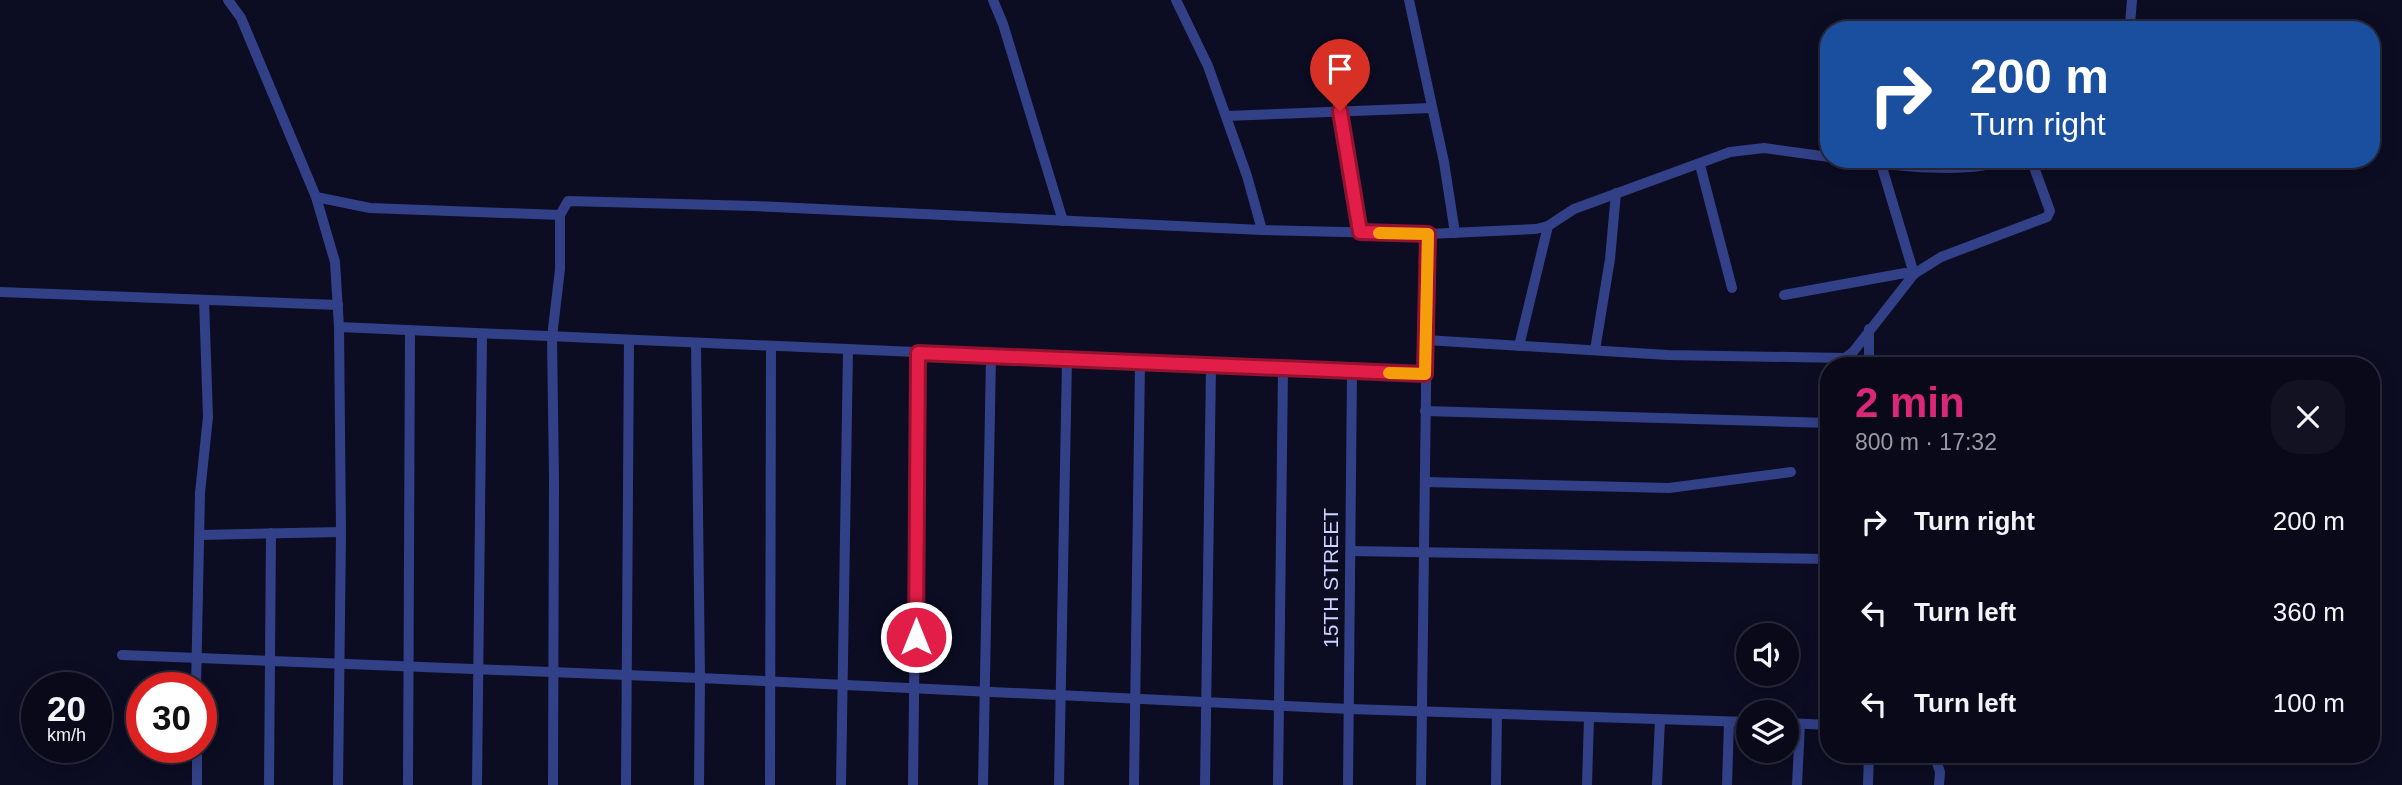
<!DOCTYPE html>
<html lang="en">
<head>
<meta charset="utf-8">
<style>
  body { margin:0; font-family:Helvetica,sans-serif; background:#121223; color:#f1f3f6; height:100vh; display:flex; flex-direction:column; font-size:26px; white-space:nowrap }
  * { box-sizing:border-box; margin:0 }
  p { font-size:23px; color:#999aa2 }
  .icon { flex:none; width:38px; height:38px; fill:none; stroke:currentColor; stroke-width:2; stroke-linecap:round; stroke-linejoin:round }
  .map { position:relative; flex:1; overflow:hidden }
  .details { position:absolute; left:1820px; top:357px; width:560px; height:406px; display:flex; flex-direction:column; background:#09091a; border-radius:28px; box-shadow:0 4px 18px #0003,0 0 0 2px #292a39 }
  .details>* { flex:none }
  .hud { position:absolute; left:1820px; top:21px; width:560px; height:147px; border-radius:28px; box-shadow:0 4px 18px #0003,0 0 0 2px #292a39; background:#1a4fa0; color:#fff; overflow:hidden }
  .buttons { position:absolute; left:1736px; top:623px; display:grid; gap:14px }
  .buttons a { display:grid; place-items:center; width:63px; height:63px; border-radius:50%; background:#09091a; box-shadow:0 4px 18px #0003,0 0 0 2px #292a39; font-size:35px }
  .speed { position:absolute; left:21px; top:672px; display:flex; gap:14px; font-size:35px; font-weight:700; text-align:center }
  .speed>* { display:grid; place-content:center; width:91px; height:91px; border-radius:50%; background:#09091a; box-shadow:0 4px 18px #0003,0 0 0 2px #292a39; line-height:1 }
  .speed small { font-size:18px; font-weight:400 }
  .speed .limit { border:10px solid #d22; background:#fff; color:#111 }
  .pin { position:absolute; display:grid; place-items:center; width:60px; height:60px; color:#fff; margin:-72px -30px; border-radius:50% 50% 50% 0; rotate:-45deg; box-shadow:0 0 7px #0007 }
  .pin .icon { rotate:45deg }
  .me { position:absolute; width:77px; margin:-38px; rotate:0deg; stroke-linejoin:round; filter:drop-shadow(0 0 5px #0008) }
  .turn { display:flex; align-items:center; gap:24px; height:147px; padding:0 35px; font-size:32px }
  .turn .icon { width:91px; height:91px; stroke-width:2.5 }
  .turn b { display:block; font-size:49px; line-height:60px }
  .round { display:grid; place-items:center; flex:none; width:74px; height:74px; border-radius:28px; background:#121223 }
  .overview { display:flex; align-items:center; justify-content:space-between; height:119px; padding:0 35px }
  h1 { font-size:42px; font-weight:700; line-height:52px; color:#db2777 }
  ul { padding:0; list-style:none }
  li { display:flex; align-items:center; gap:21px; height:91px; padding:0 35px }
  li div { flex:1 }
  li b { display:block; font-size:26px }
  li em { font-style:normal }
  .map>svg:first-child { display:block }
  .lines { fill:none; stroke-linecap:round; stroke-linejoin:round }
  .minor { stroke:#324087; stroke-width:10 }
  .route-casing { stroke:#92132f; stroke-width:18 }
  .route { stroke:#e11d48; stroke-width:12 }
  .slow { stroke:#f59e0b; stroke-width:12 }
  .labels { text-anchor:middle; stroke-width:7; stroke-linejoin:round; paint-order:stroke }
  .street-label { font-size:21px; fill:#ced2ff; stroke:#0c0c23 }
</style>
</head>
<body>
<div class="map">
<svg width="2402" height="785" viewBox="0 0 2402 785">
  <rect width="100%" height="100%" fill="#0c0c23"/>
  <g class="lines">
    <!-- minor -->
    <g class="minor">
      <path d="M228 0 241 18 316 197 335 262 339 327 341 532 338 785"/>
      <path d="M993 0 1003 24 1063 221"/>
      <path d="M1176 0 1208 66 1247 176 1262 230"/>
      <path d="M1409 0 1444 162 1455 233"/>
      <path d="M2127 30 2130 24 2132 0"/>
      <path d="M1340 111 1360 232"/>
      <path d="M1226 116 1432 108"/>
      <path d="M1846 159C1889 165 1968 176 2008 159"/>
      <path d="M1881 164 1914 274"/>
      <path d="M1700 165 1732 288"/>
      <path d="M316 197 370 208 560 215"/>
      <path d="M0 292 338 305"/>
      <path d="M1784 295 1905 273 1914 274"/>
      <path d="M339 327 1425 374"/>
      <path d="M1426 340 1668 355 1845 358 1853 352 1914 274 1941 257 2047 217 2050 211 2031 159"/>
      <path d="M696 343 700 678 699 785"/>
      <path d="M1519 346 1548 226"/>
      <path d="M1595 350 1610 259 1616 193"/>
      <path d="M1869 366V329"/>
      <path d="M1425 411 1829 423"/>
      <path d="M1425 482 1669 488 1791 472"/>
      <path d="M201 535 341 532"/>
      <path d="M1351 551 1829 559"/>
      <path d="M122 655 700 678 1350 709 1748 722"/>
      <path d="M196 688 200 493 208 417 204 300"/>
      <path d="M1787 723 1829 725"/>
      <path d="M197 747V785"/>
      <path d="M1934 754 1940 772 1939 785"/>
      <path d="M269 785 271 533"/>
      <path d="M408 785 410 330"/>
      <path d="M477 785 482 334"/>
      <path d="M553 785 554 480 552 337 560 269V215L568 201 754 206 1262 230 1428 234 1536 229 1548 226 1574 209 1730 152 1764 148 1829 157"/>
      <path d="M626 785 629 340"/>
      <path d="M770 785 771 346"/>
      <path d="M841 785 848 350"/>
      <path d="M913 785 918 353"/>
      <path d="M983 785 991 356"/>
      <path d="M1059 785 1067 359"/>
      <path d="M1134 785 1140 363"/>
      <path d="M1205 785 1211 366"/>
      <path d="M1278 785 1283 369"/>
      <path d="M1348 785 1352 372"/>
      <path d="M1421 785 1428 234"/>
      <path d="M1496 785 1497 714"/>
      <path d="M1587 785 1589 717"/>
      <path d="M1657 785 1660 720"/>
      <path d="M1727 785 1729 722"/>
      <path d="M1797 785 1800 724"/>
      <path d="M1868 785 1869 754"/>
    </g>
  </g>
  <g class="lines">
    <!-- route casing -->
    <g class="route-casing">
      <path id="route" d="M916 637 918 353 1425 374 1428 234 1360 232 1340 111"/>
    </g>
    <!-- route -->
    <use href="#route" class="route"/>
    <!-- slow -->
    <path class="slow" d="M1379 233 1428 234 1425 374 1389 373"/>
  </g>
  <g class="labels">
    <!-- street labels -->
    <g class="street-label">
      <text transform="translate(1331 578) rotate(-90)" y="7">15TH STREET</text>
    </g>
  </g>
</svg>
<div class="buttons">
<a><svg class="icon" aria-label="sound" viewBox="0 0 24 24"><path d="M4 9h4l5-4v14l-5-4H4zM17 9q2 3 0 6"/></svg></a>
<a><svg class="icon" aria-label="layers" viewBox="0 0 24 24"><path d="M12 4l9 5-9 5-9-5zM3 14l9 5 9-5"/></svg></a>
</div>
<div class="speed"><div>20<small>km/h</small></div><div class="limit">30</div></div>
<div class="pin" style="left:1340px;top:111px;background:#d93025"><svg class="icon" aria-label="arrive" viewBox="0 0 24 24"><path d="M6 21V4h12l-3 4 3 4H6"/></svg></div>
<svg class="me" style="left:916px;top:637px" viewBox="-20 -20 40 40"><circle r="17" fill="#e11d48" stroke="#fff" stroke-width="3"/><path d="M0-11L8 9 0 5-8 9z" fill="#fff"/></svg>
<div class="hud">
<div class="turn"><svg class="icon" aria-label="right" viewBox="0 0 24 24"><path d="M7 20v-9h11M14 6l5 5-5 5"/></svg><div><b>200 m</b>Turn right</div></div>
</div>
<section class="details">
<div class="overview"><div><h1>2 min</h1><p>800 m · 17:32</p></div><a class="round"><svg class="icon" aria-label="close" viewBox="0 0 24 24"><path d="M6 6l12 12M18 6L6 18"/></svg></a></div>
<ul>
<li><svg class="icon" aria-label="right" viewBox="0 0 24 24"><path d="M7 20v-9h11M14 6l5 5-5 5"/></svg><div><b>Turn right</b></div><em>200 m</em></li>
<li><svg class="icon" aria-label="left" viewBox="0 0 24 24"><path d="M17 20v-9H6M10 6l-5 5 5 5"/></svg><div><b>Turn left</b></div><em>360 m</em></li>
<li><svg class="icon" aria-label="left" viewBox="0 0 24 24"><path d="M17 20v-9H6M10 6l-5 5 5 5"/></svg><div><b>Turn left</b></div><em>100 m</em></li>
</ul>
</section>
</div>
</body>
</html>
